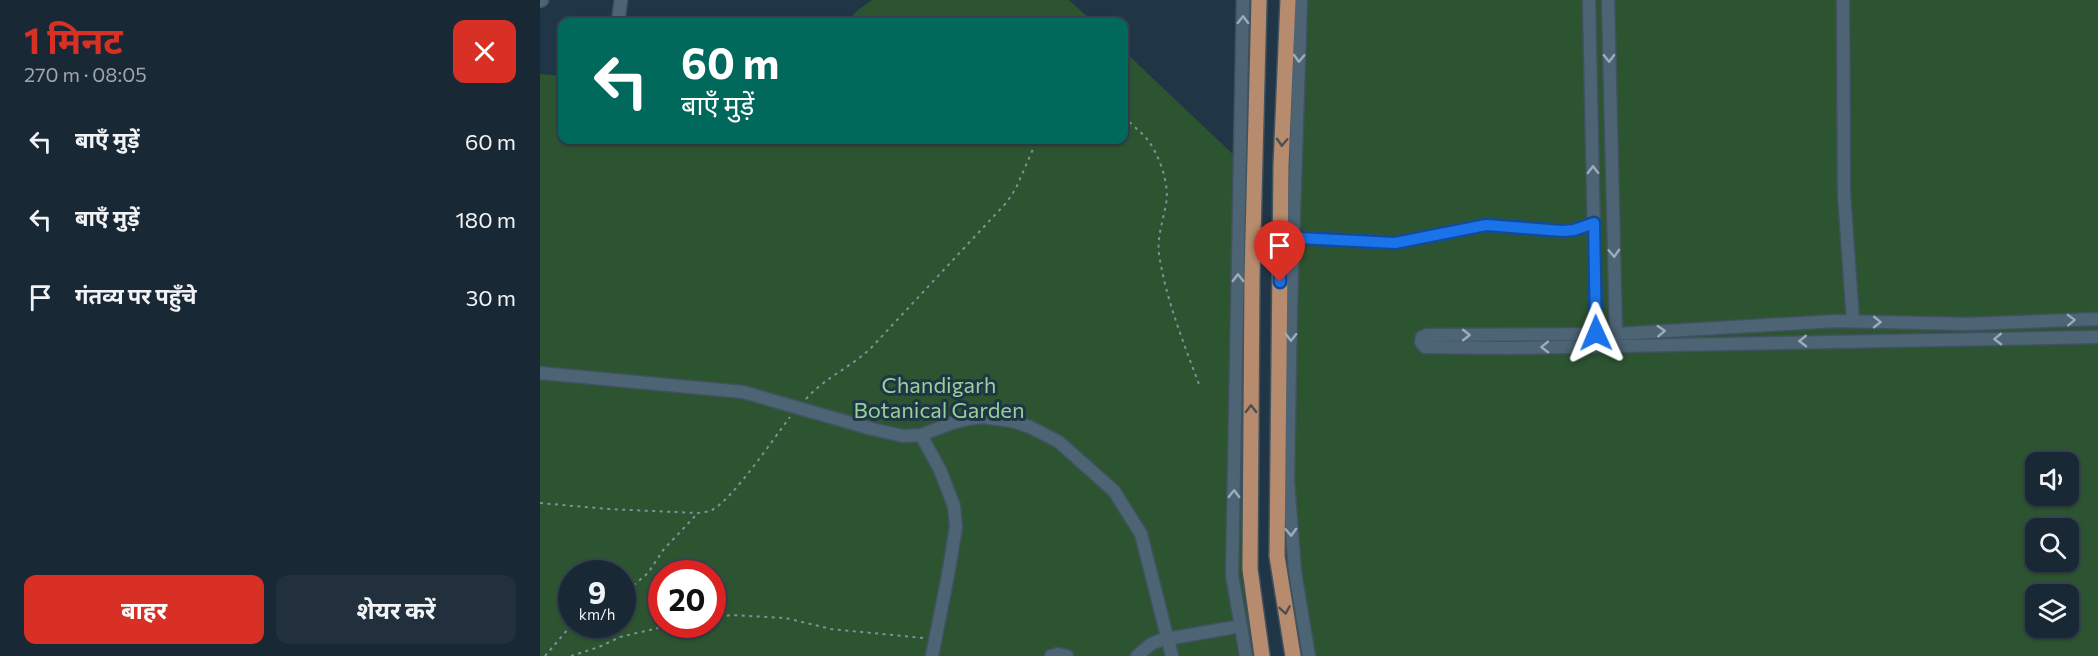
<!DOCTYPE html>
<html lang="hi">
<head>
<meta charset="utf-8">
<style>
  body { margin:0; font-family:Commissioner,"Noto Sans Devanagari",sans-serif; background:#21303c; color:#f1f3f6; height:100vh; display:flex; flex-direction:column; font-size:22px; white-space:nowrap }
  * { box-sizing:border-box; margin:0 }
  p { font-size:20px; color:#9fa6ac }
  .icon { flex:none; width:33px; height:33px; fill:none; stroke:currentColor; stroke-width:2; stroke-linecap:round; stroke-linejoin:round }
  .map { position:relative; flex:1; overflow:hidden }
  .sheet { display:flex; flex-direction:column; background:#182834; width:540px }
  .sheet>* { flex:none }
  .banner { position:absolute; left:18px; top:18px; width:570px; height:126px; border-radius:12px; box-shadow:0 2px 4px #0004,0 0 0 2px #36444f; background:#00695c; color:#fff; overflow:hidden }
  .controls { position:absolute; left:1485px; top:452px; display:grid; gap:12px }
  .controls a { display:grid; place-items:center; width:54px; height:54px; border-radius:12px; background:#182834; box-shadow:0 2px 4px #0004,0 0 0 2px #36444f; font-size:30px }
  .speed { position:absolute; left:18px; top:560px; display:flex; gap:12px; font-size:30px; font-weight:700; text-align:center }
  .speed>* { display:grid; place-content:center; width:78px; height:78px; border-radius:50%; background:#182834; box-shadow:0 2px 4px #0004,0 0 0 2px #36444f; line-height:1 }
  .speed small { font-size:15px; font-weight:400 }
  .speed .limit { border:9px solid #d22; background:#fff; color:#111 }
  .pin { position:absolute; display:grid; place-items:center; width:51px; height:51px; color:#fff; margin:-62px -26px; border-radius:50% 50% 50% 0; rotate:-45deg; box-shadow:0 0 6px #0007 }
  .pin .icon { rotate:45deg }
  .me { position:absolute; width:66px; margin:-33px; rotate:359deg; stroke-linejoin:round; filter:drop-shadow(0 0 4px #0008) }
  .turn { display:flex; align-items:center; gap:21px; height:126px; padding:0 24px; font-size:27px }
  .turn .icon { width:78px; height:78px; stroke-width:2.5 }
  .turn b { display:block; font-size:42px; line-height:51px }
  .round { display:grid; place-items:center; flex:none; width:63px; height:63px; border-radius:12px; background:#21303c }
  .head { display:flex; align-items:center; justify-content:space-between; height:102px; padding:0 24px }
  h1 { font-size:36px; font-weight:700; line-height:45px; color:#d93025 }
  .cta { display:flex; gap:12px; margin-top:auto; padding:12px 24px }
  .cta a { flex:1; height:69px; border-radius:12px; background:#d93025; color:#fff; font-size:24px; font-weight:700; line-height:69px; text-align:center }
  .cta a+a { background:#21303c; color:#f1f3f6 }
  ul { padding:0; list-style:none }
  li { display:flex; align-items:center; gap:18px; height:78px; padding:0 24px }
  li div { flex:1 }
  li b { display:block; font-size:22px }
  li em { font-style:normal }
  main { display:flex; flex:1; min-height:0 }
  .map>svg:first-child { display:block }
  .green { fill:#2d5431; fill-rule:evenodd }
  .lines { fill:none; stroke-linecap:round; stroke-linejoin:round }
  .minor-casing { stroke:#405260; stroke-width:15 }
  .major-casing { stroke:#405260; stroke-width:18 }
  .path { stroke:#7f909c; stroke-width:2; stroke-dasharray:3 4.5; stroke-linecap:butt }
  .minor { stroke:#4d6475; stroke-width:12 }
  .major { stroke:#b78b6d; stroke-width:15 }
  .oneway { stroke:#9cadb9 }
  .oneway2 { stroke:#4d4f51 }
  .route-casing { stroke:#114b97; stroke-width:15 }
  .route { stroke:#1a73e8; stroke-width:10 }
  .labels { text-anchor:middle; stroke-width:6; stroke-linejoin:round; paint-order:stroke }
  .park-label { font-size:22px; fill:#94d298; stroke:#203545 }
</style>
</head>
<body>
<main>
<section class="sheet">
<div class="head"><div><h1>1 मिनट</h1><p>270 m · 08:05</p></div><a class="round" style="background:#d93025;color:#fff"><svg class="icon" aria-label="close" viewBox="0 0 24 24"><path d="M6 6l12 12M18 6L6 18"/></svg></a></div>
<ul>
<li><svg class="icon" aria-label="left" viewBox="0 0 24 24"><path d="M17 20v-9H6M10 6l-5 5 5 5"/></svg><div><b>बाएँ मुड़ें</b></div><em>60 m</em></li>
<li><svg class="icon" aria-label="left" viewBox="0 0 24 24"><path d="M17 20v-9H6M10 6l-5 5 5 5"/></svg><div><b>बाएँ मुड़ें</b></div><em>180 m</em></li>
<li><svg class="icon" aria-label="arrive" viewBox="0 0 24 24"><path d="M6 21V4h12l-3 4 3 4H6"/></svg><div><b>गंतव्य पर पहुँचे</b></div><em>30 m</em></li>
</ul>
<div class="cta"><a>बाहर</a><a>शेयर करें</a></div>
</section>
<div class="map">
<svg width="1558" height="656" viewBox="0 0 1558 656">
  <rect width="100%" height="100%" fill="#203545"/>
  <!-- green -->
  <g class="green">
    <path d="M332 0H529L553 22H307L318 10Z"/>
    <path d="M768 0H1558V656H751L747 610ZM1496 462H1528V495H1496ZM1496 528H1528V561H1496ZM1496 594H1528V627H1496Z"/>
    <path d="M584 51 699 160 710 656H0V74L22 76V140H584ZM32 573H82V624H32ZM122 573H172V624H122Z"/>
  </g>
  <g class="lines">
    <!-- minor casing -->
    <g class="minor-casing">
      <g id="minor">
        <path d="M703 0 692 575 706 656"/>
        <path d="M761 0 751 306 748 480 755 572 769 656"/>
        <path d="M1049 0 1056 333"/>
        <path d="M1068 0 1076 334"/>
        <path d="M1303 0 1304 194 1313 321"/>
        <path d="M0 1 2 0"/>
        <path d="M78 22 81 0"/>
        <path d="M747 237 855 243 946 225 1023 231 1034 230 1054 223"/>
        <path d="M1558 319 1428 324 1296 321 1076 334 887 335 882 337 881 342 885 347 970 348 1558 337"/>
        <path d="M0 373 203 392 332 429 363 436 381 435 412 423 428 419 443 417 472 421 490 427 519 442 574 491 601 534 632 656"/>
        <path d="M381 435 400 470 414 506 416 527 408 575 392 656"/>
        <path d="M511 656 518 654 527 656"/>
        <path d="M597 656 611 644 621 640 701 626"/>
      </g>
    </g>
    <!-- major casing -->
    <g class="major-casing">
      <g id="major">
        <path d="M719 0 712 276 710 569 722 656"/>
        <path d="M748 0 741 166 737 556 753 656"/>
      </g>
    </g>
    <!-- path -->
    <g class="path">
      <path d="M584 117C591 124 600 131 607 139 619 154 630 185 626 204 623 221 617 237 619 254 626 300 644 344 660 387"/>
      <path d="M266 399C284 378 310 368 331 348L467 202 476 188 497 140"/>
      <path d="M0 503 68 509 158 513C163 512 168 512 172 510 193 499 234 438 250 417"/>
      <path d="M82 595 108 573 124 549 158 513"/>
      <path d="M172 618 191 615 246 618 291 629 383 638"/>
      <path d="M5 656 28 629 36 624"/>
      <path d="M31 656 59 647 80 637 135 624"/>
    </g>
    <!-- minor -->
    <use href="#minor" class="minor"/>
    <!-- major -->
    <use href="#major" class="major"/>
  </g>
  <!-- one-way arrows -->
  <defs><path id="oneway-chevron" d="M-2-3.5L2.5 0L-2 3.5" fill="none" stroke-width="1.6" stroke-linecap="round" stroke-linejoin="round" transform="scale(1.5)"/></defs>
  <g class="oneway">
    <use href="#oneway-chevron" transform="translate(703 20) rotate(-89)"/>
    <use href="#oneway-chevron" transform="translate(759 58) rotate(92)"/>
    <use href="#oneway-chevron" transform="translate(1069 58) rotate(89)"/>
    <use href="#oneway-chevron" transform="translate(1053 170) rotate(-91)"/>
    <use href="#oneway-chevron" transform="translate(1074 253) rotate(88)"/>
    <use href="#oneway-chevron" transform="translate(698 278) rotate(-90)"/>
    <use href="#oneway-chevron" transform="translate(1531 320) rotate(-2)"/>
    <use href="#oneway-chevron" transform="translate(1337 322) rotate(1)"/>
    <use href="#oneway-chevron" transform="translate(1121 331) rotate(-3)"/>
    <use href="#oneway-chevron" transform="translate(926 335)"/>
    <use href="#oneway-chevron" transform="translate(751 337) rotate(91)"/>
    <use href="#oneway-chevron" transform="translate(1458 339) rotate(179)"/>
    <use href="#oneway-chevron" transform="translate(1263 341) rotate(179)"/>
    <use href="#oneway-chevron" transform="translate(1005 347) rotate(179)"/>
    <use href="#oneway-chevron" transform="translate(694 494) rotate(-89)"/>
    <use href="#oneway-chevron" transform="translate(751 532) rotate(87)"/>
  </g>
  <g class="oneway2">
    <use href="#oneway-chevron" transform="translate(742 142) rotate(92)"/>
    <use href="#oneway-chevron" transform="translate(711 409) rotate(-90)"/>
    <use href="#oneway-chevron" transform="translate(745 610) rotate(81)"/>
  </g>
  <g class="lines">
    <!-- route casing -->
    <g class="route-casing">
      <path id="route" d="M740 282V237L855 243 946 225 1023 231 1034 230 1054 223 1056 333"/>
    </g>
    <!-- route -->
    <use href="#route" class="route"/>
  </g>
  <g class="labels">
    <!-- park labels -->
    <g class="park-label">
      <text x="399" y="393">Chandigarh<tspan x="399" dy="25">Botanical Garden</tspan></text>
    </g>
  </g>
</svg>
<div class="controls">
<a><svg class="icon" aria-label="sound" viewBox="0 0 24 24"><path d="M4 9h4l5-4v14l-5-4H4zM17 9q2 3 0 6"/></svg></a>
<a><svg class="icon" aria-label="search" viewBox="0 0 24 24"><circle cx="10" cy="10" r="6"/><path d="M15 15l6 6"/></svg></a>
<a><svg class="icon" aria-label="layers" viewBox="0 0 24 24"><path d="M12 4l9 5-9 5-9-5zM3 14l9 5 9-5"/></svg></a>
</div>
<div class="speed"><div>9<small>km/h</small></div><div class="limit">20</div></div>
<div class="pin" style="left:740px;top:282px;background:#d93025"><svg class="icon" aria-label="arrive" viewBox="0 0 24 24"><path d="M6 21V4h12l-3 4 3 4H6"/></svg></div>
<svg class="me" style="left:1056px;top:333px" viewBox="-20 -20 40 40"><path d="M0-17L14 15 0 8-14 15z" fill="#1a73e8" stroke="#fff" stroke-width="4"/></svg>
<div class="banner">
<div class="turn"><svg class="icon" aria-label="left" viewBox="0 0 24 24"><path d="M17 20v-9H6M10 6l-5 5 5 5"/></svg><div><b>60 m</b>बाएँ मुड़ें</div></div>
</div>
</div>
</main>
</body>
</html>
